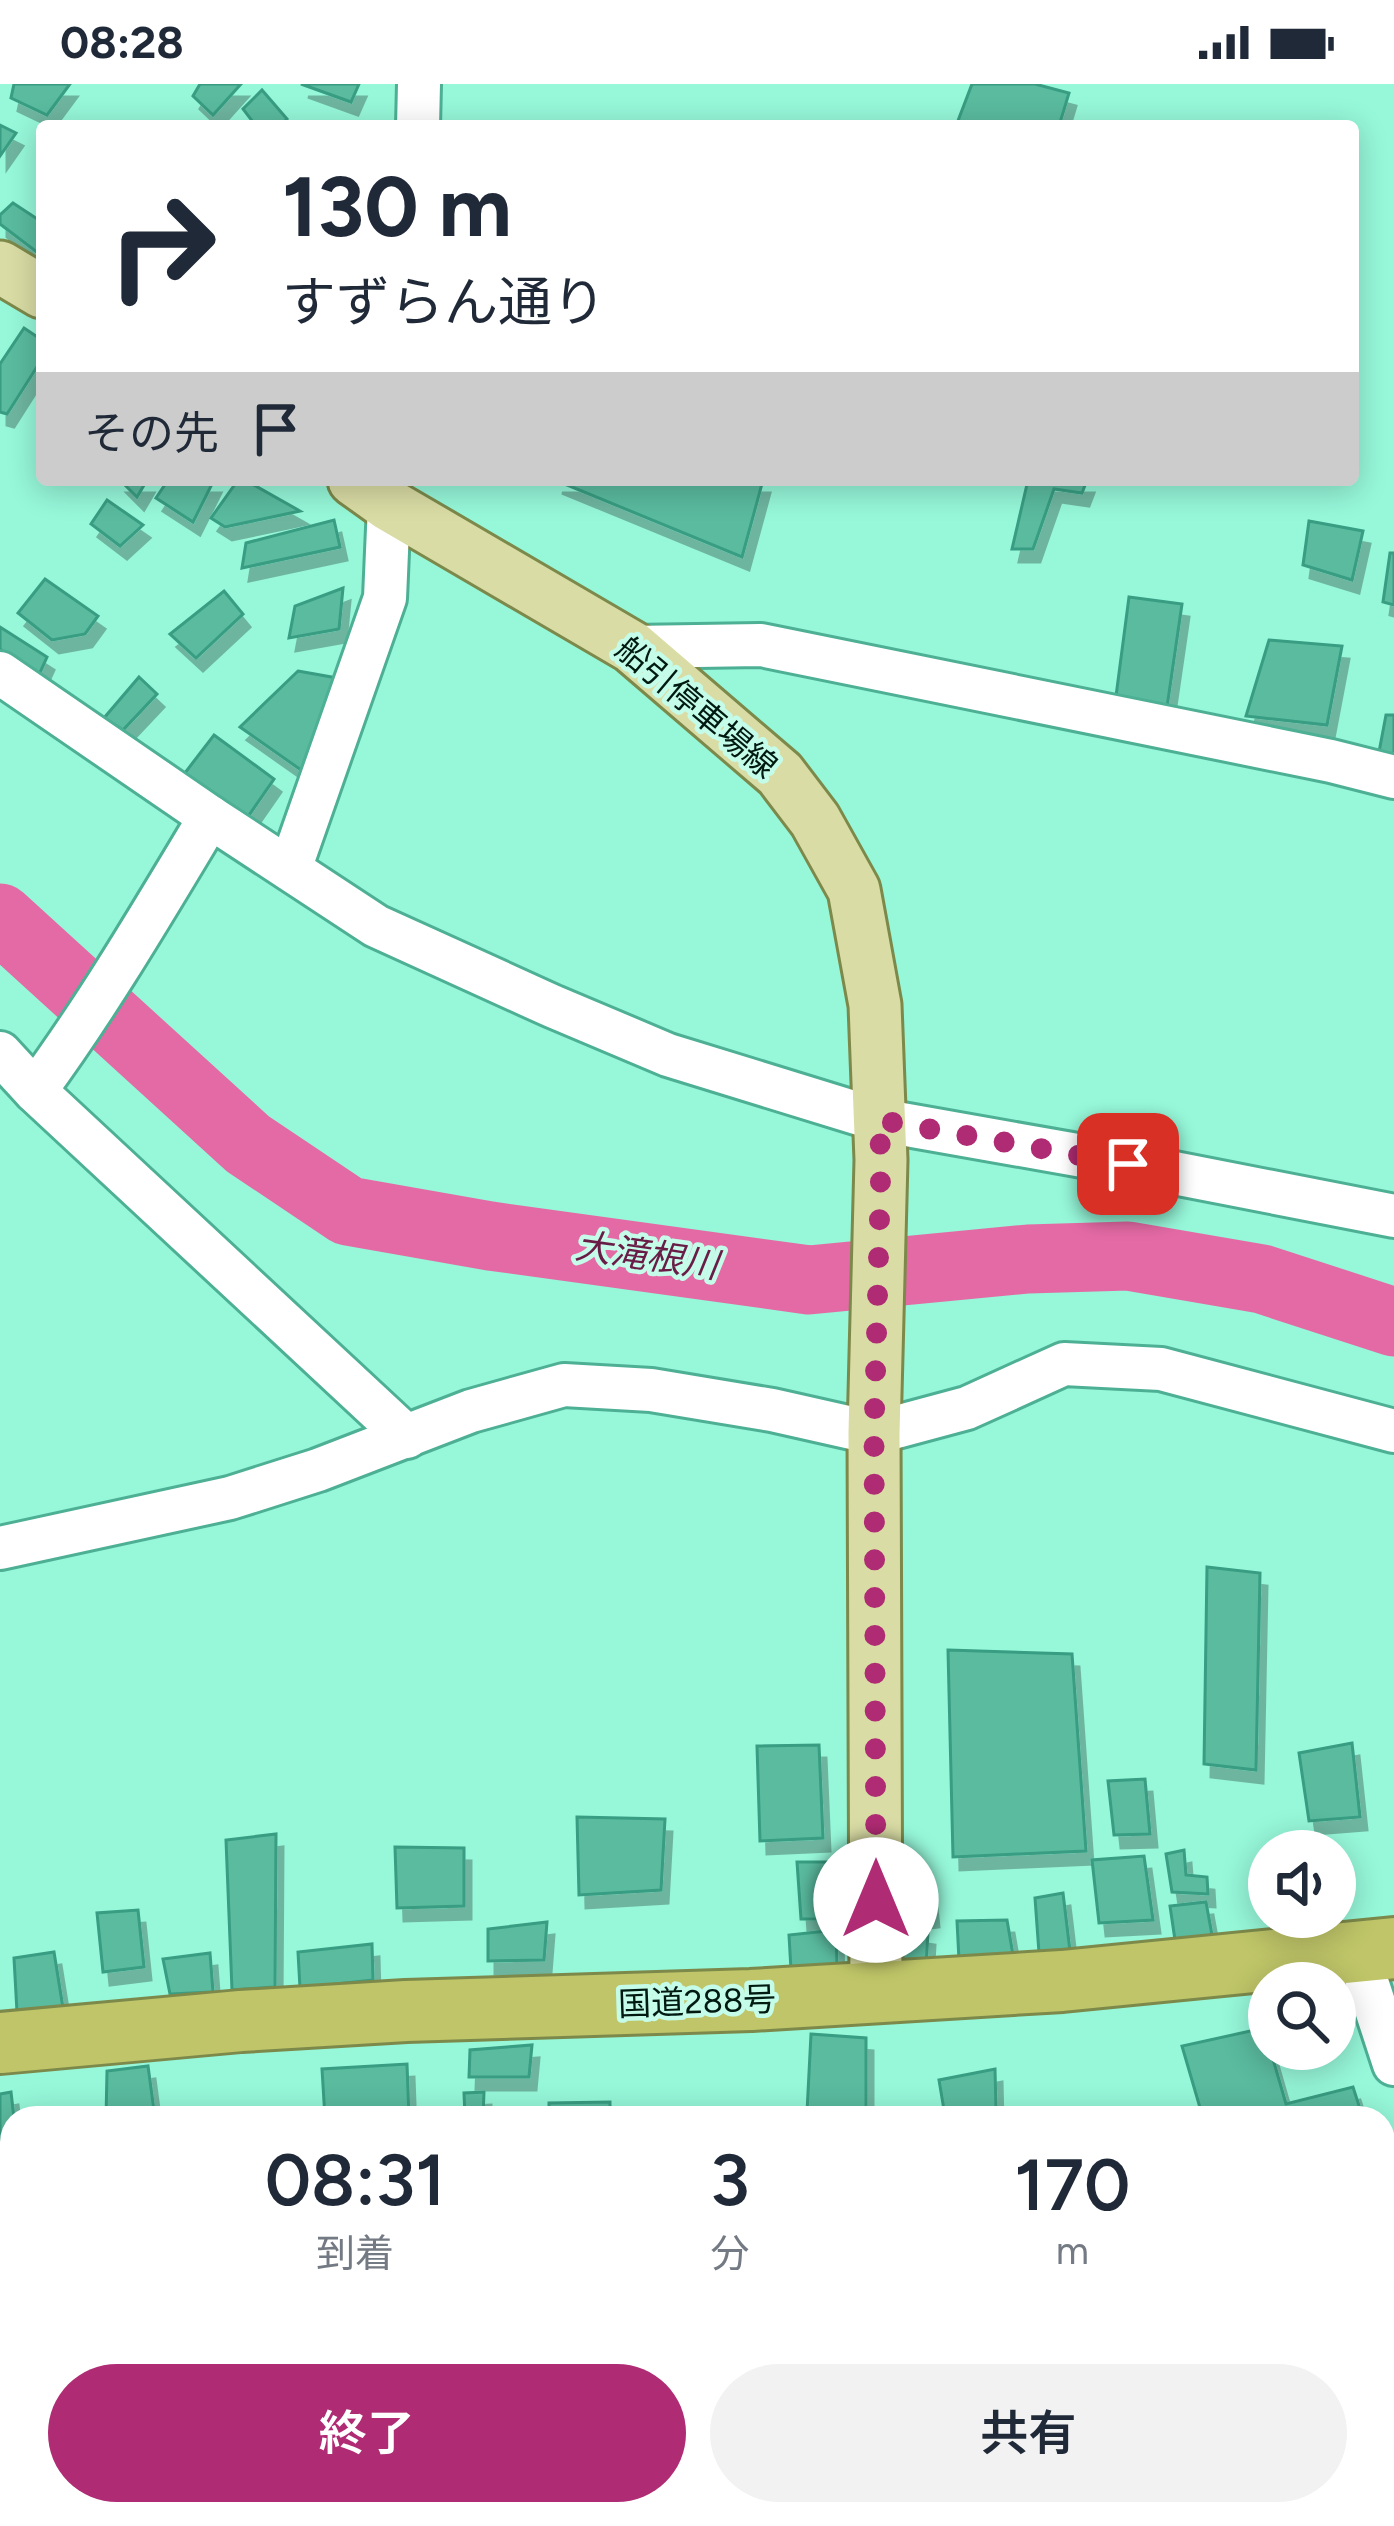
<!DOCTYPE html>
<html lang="ja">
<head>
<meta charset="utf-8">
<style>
  body { margin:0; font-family:Figtree,"Noto Sans JP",sans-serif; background:#f2f2f3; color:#1f2937; height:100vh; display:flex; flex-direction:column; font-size:45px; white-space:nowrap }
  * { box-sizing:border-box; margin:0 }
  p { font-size:39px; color:#747a83 }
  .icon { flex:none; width:66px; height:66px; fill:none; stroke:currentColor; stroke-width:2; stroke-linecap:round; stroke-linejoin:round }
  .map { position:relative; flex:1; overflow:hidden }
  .panel { position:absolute; left:0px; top:2022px; width:1395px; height:420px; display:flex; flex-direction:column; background:#fff; border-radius:36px 36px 0 0; box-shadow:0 6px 30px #0003 }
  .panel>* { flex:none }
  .hud { position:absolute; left:36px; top:36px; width:1323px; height:366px; border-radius:12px; box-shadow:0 6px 30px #0003; background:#fff; color:#1f2937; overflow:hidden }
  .tools { position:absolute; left:1248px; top:1746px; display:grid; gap:24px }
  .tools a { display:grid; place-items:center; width:108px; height:108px; border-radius:50%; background:#fff; box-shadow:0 6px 30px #0003; font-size:60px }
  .pin { position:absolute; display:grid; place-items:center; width:102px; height:102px; color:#fff; margin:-51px; border-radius:24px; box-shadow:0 6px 18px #0006 }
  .me { position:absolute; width:132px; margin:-66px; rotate:0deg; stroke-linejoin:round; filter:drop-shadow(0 0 9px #0008) }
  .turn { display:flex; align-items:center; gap:42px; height:252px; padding:0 48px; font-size:54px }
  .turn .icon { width:156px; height:156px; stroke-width:2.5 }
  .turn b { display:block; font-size:84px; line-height:102px }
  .then { display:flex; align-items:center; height:114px; padding:0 48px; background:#0003; gap:24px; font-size:45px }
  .eta { display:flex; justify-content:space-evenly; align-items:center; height:204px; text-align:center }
  .eta b { font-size:72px; font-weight:600; line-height:84px }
  .cta { display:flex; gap:24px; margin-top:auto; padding:24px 48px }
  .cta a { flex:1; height:138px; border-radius:72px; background:#af2b73; color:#fff; font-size:48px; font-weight:600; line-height:138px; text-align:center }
  .cta a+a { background:#f2f2f3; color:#1f2937 }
  .status { display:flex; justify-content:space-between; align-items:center; height:84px; padding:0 60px; background:#fff; direction:ltr }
  .status svg { height:33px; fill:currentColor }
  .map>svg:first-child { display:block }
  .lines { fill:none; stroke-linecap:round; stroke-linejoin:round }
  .river { stroke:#e46aa5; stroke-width:69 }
  .building { fill:#5abb9f; stroke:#389d82; stroke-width:3; filter:url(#shadow) }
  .minor-casing { stroke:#4db094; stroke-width:48 }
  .major-casing { stroke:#7c894a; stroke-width:57 }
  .highway-casing { stroke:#7c894a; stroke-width:66 }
  .minor { stroke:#fff; stroke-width:42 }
  .major { stroke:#d9dca4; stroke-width:51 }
  .highway { stroke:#bfc568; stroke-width:60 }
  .route { stroke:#af2b73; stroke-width:21; stroke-dasharray:0 37.8 }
  .labels { text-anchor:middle; stroke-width:9; stroke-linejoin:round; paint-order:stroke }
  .street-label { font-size:33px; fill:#001a12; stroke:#c5fce9 }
  .water-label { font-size:36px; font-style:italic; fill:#691c45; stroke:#c5fce9 }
</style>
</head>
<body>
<div class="status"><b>08:28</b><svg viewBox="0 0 49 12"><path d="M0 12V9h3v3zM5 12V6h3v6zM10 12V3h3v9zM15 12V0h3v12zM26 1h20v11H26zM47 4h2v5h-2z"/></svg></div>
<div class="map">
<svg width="1394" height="2442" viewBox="0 0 1394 2442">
  <defs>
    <filter id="shadow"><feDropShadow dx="7" dy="13" stdDeviation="0" flood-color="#0004"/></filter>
  </defs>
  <rect width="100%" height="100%" fill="#96f7d9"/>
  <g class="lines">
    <!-- river -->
    <path class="river" d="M0 834 248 1060 348 1127 490 1152 809 1196 1028 1175 1128 1172 1262 1195 1394 1238"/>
  </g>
  <!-- building -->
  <g class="building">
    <path d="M14 0H70L47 31 11 14Z"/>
    <path d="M200 0H241L213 31 193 12Z"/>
    <path d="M301 0H359L351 18Z"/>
    <path d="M972 0H1035L1069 9 1059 42H956Z"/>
    <path d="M262 6 287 35 280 42H256L243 25Z"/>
    <path d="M0 41 16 49 0 72Z"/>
    <path d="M13 119 42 138V172L0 140V131Z"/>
    <path d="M24 244 42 256V275L7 330 0 328V280Z"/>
    <path d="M120 396H147L137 413Z"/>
    <path d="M168 396H214L193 438 156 414Z"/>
    <path d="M238 396H245L300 427 225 443 211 434Z"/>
    <path d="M555 396H763L742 473Z"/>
    <path d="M1028 396H1087L1082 409 1054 405 1033 465H1012Z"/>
    <path d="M107 416 143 441 120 462 91 440Z"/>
    <path d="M334 436 340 463 242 484 246 459Z"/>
    <path d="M1309 437 1363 447 1352 496 1303 481Z"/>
    <path d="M1390 469H1394V521L1383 518Z"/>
    <path d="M45 495 98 532 85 550 52 556 18 529Z"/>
    <path d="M343 504 339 545 289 554 295 522Z"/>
    <path d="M224 507 243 530 196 574 170 550Z"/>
    <path d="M1129 513 1182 520 1167 623 1116 612Z"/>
    <path d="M0 543 47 573 37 595 0 565Z"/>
    <path d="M1269 556 1342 562 1327 641 1246 632Z"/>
    <path d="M298 587 337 594 301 686 240 643Z"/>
    <path d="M139 593 157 610 123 646 104 634Z"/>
    <path d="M1386 631H1394V671L1379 668Z"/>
    <path d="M214 651 274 695 247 734 181 694Z"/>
    <path d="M1207 1483 1260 1489 1256 1686 1204 1680Z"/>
    <path d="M948 1566 1072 1570 1086 1767 953 1773Z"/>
    <path d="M1352 1659 1360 1733 1309 1737 1299 1669Z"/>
    <path d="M819 1661 823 1754 760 1757 757 1662Z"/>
    <path d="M1145 1695 1150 1750 1114 1751 1108 1697Z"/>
    <path d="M577 1733 665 1735 661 1806 579 1811Z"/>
    <path d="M276 1750 275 1903 232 1906 226 1756Z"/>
    <path d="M395 1763 464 1764V1822L397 1824Z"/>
    <path d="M1184 1766 1186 1791 1207 1793 1208 1810 1172 1808 1166 1770Z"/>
    <path d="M1144 1772 1153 1836 1099 1839 1092 1776Z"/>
    <path d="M797 1778H832L837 1835H801Z"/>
    <path d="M928 1793 932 1830 898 1834V1795Z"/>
    <path d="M1063 1809 1070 1867 1039 1869 1035 1814Z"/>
    <path d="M1206 1818 1212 1851 1175 1856 1170 1822Z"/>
    <path d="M138 1826 144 1883 103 1888 97 1829Z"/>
    <path d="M1007 1836 1013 1871 959 1876 957 1837Z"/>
    <path d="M547 1838 544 1876 488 1877V1845Z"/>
    <path d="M905 1845 928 1848 926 1883 902 1879Z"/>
    <path d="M836 1846 837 1884 791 1886 789 1851Z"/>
    <path d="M372 1860 373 1896 300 1904 298 1868Z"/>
    <path d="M54 1868 63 1924 17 1928 14 1874Z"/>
    <path d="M210 1869 213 1908 170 1910 163 1875Z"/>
    <path d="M1264 1944 1286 2020 1353 2003 1363 2034H1203L1182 1962Z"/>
    <path d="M811 1950 866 1954V2034L807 2028Z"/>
    <path d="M532 1961 529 1993H469L470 1966Z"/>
    <path d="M407 1980 409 2034H325L322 1985Z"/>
    <path d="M148 1982 155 2034H106L107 1987Z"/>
    <path d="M995 1985 996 2025 944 2026 939 1996Z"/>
    <path d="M11 2008 14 2034 12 2064H0V2010Z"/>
    <path d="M484 2008 483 2034H465L464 2009Z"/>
    <path d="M610 2018V2034H549V2019Z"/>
    <path d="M12 2086V2118H0V2088Z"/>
    <path d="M1383 2097 1394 2131V2208L1383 2209Z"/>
    <path d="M12 2134V2159L0 2161V2135Z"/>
    <path d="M12 2174V2205L0 2206V2175Z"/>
    <path d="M12 2292V2430H37L38 2439 6 2435 0 2389V2293Z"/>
  </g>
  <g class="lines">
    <!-- minor casing -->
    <g class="minor-casing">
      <g id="minor">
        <path d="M418 42 419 0"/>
        <path d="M632 563 761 561 1331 677 1394 693"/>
        <path d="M0 589 210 733 376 842 552 922 668 971 879 1036 1128 1080 1394 1132"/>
        <path d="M290 785 385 514 389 421"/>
        <path d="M0 969 35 1007 407 1353"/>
        <path d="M35 1007C99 920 154 826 210 733"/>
        <path d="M0 1464 230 1414 318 1386 471 1327 564 1301 651 1306 772 1326 874 1349 967 1324 1064 1280 1161 1285 1394 1347"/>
        <path d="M1357 1867 1394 1980"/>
      </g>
    </g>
    <!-- major casing -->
    <g class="major-casing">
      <g id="major">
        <path d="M0 183 42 208"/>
        <path d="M354 396 389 421 632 563 780 690 815 736 854 806 875 921 881 1076 874 1349 876 1909"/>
      </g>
    </g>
    <!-- highway casing -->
    <g class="highway-casing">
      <path id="highway" d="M0 1959 241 1937 406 1927 751 1916 1062 1897 1394 1864"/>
    </g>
    <!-- minor -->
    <use href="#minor" class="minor"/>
    <!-- major -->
    <use href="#major" class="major"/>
    <!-- highway -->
    <use href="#highway" class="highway"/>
  </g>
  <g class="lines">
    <!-- route -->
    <path class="route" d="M876 1816 874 1349 881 1076 879 1036 1128 1080"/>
  </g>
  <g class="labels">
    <!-- street labels -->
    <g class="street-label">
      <text transform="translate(697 623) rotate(40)" y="12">船引停車場線</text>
      <text transform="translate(697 1917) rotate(-2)" y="12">国道288号</text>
    </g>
    <!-- water labels -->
    <g class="water-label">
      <text transform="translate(647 1171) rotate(8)" y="13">大滝根川</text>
    </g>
  </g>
</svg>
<div class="tools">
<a><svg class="icon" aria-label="sound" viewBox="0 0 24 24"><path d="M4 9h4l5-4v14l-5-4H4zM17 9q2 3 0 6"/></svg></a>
<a><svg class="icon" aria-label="search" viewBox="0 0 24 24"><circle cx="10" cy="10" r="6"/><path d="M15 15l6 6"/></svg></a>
</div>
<div class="pin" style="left:1128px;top:1080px;background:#d93025"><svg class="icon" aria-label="arrive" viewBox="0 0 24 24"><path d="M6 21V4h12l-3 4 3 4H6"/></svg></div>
<svg class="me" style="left:876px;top:1816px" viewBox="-20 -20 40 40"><circle r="19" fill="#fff"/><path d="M0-13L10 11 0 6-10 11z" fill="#af2b73"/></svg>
<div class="hud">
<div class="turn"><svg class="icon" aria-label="right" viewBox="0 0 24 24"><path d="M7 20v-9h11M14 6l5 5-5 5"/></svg><div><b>130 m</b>すずらん通り</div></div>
<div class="then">その先<svg class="icon" aria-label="arrive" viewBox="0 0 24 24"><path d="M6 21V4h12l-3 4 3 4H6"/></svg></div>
</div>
<section class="panel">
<div class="eta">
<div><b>08:31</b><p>到着</p></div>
<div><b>3</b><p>分</p></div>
<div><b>170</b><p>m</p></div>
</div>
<div class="cta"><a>終了</a><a>共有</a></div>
</section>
</div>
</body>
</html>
